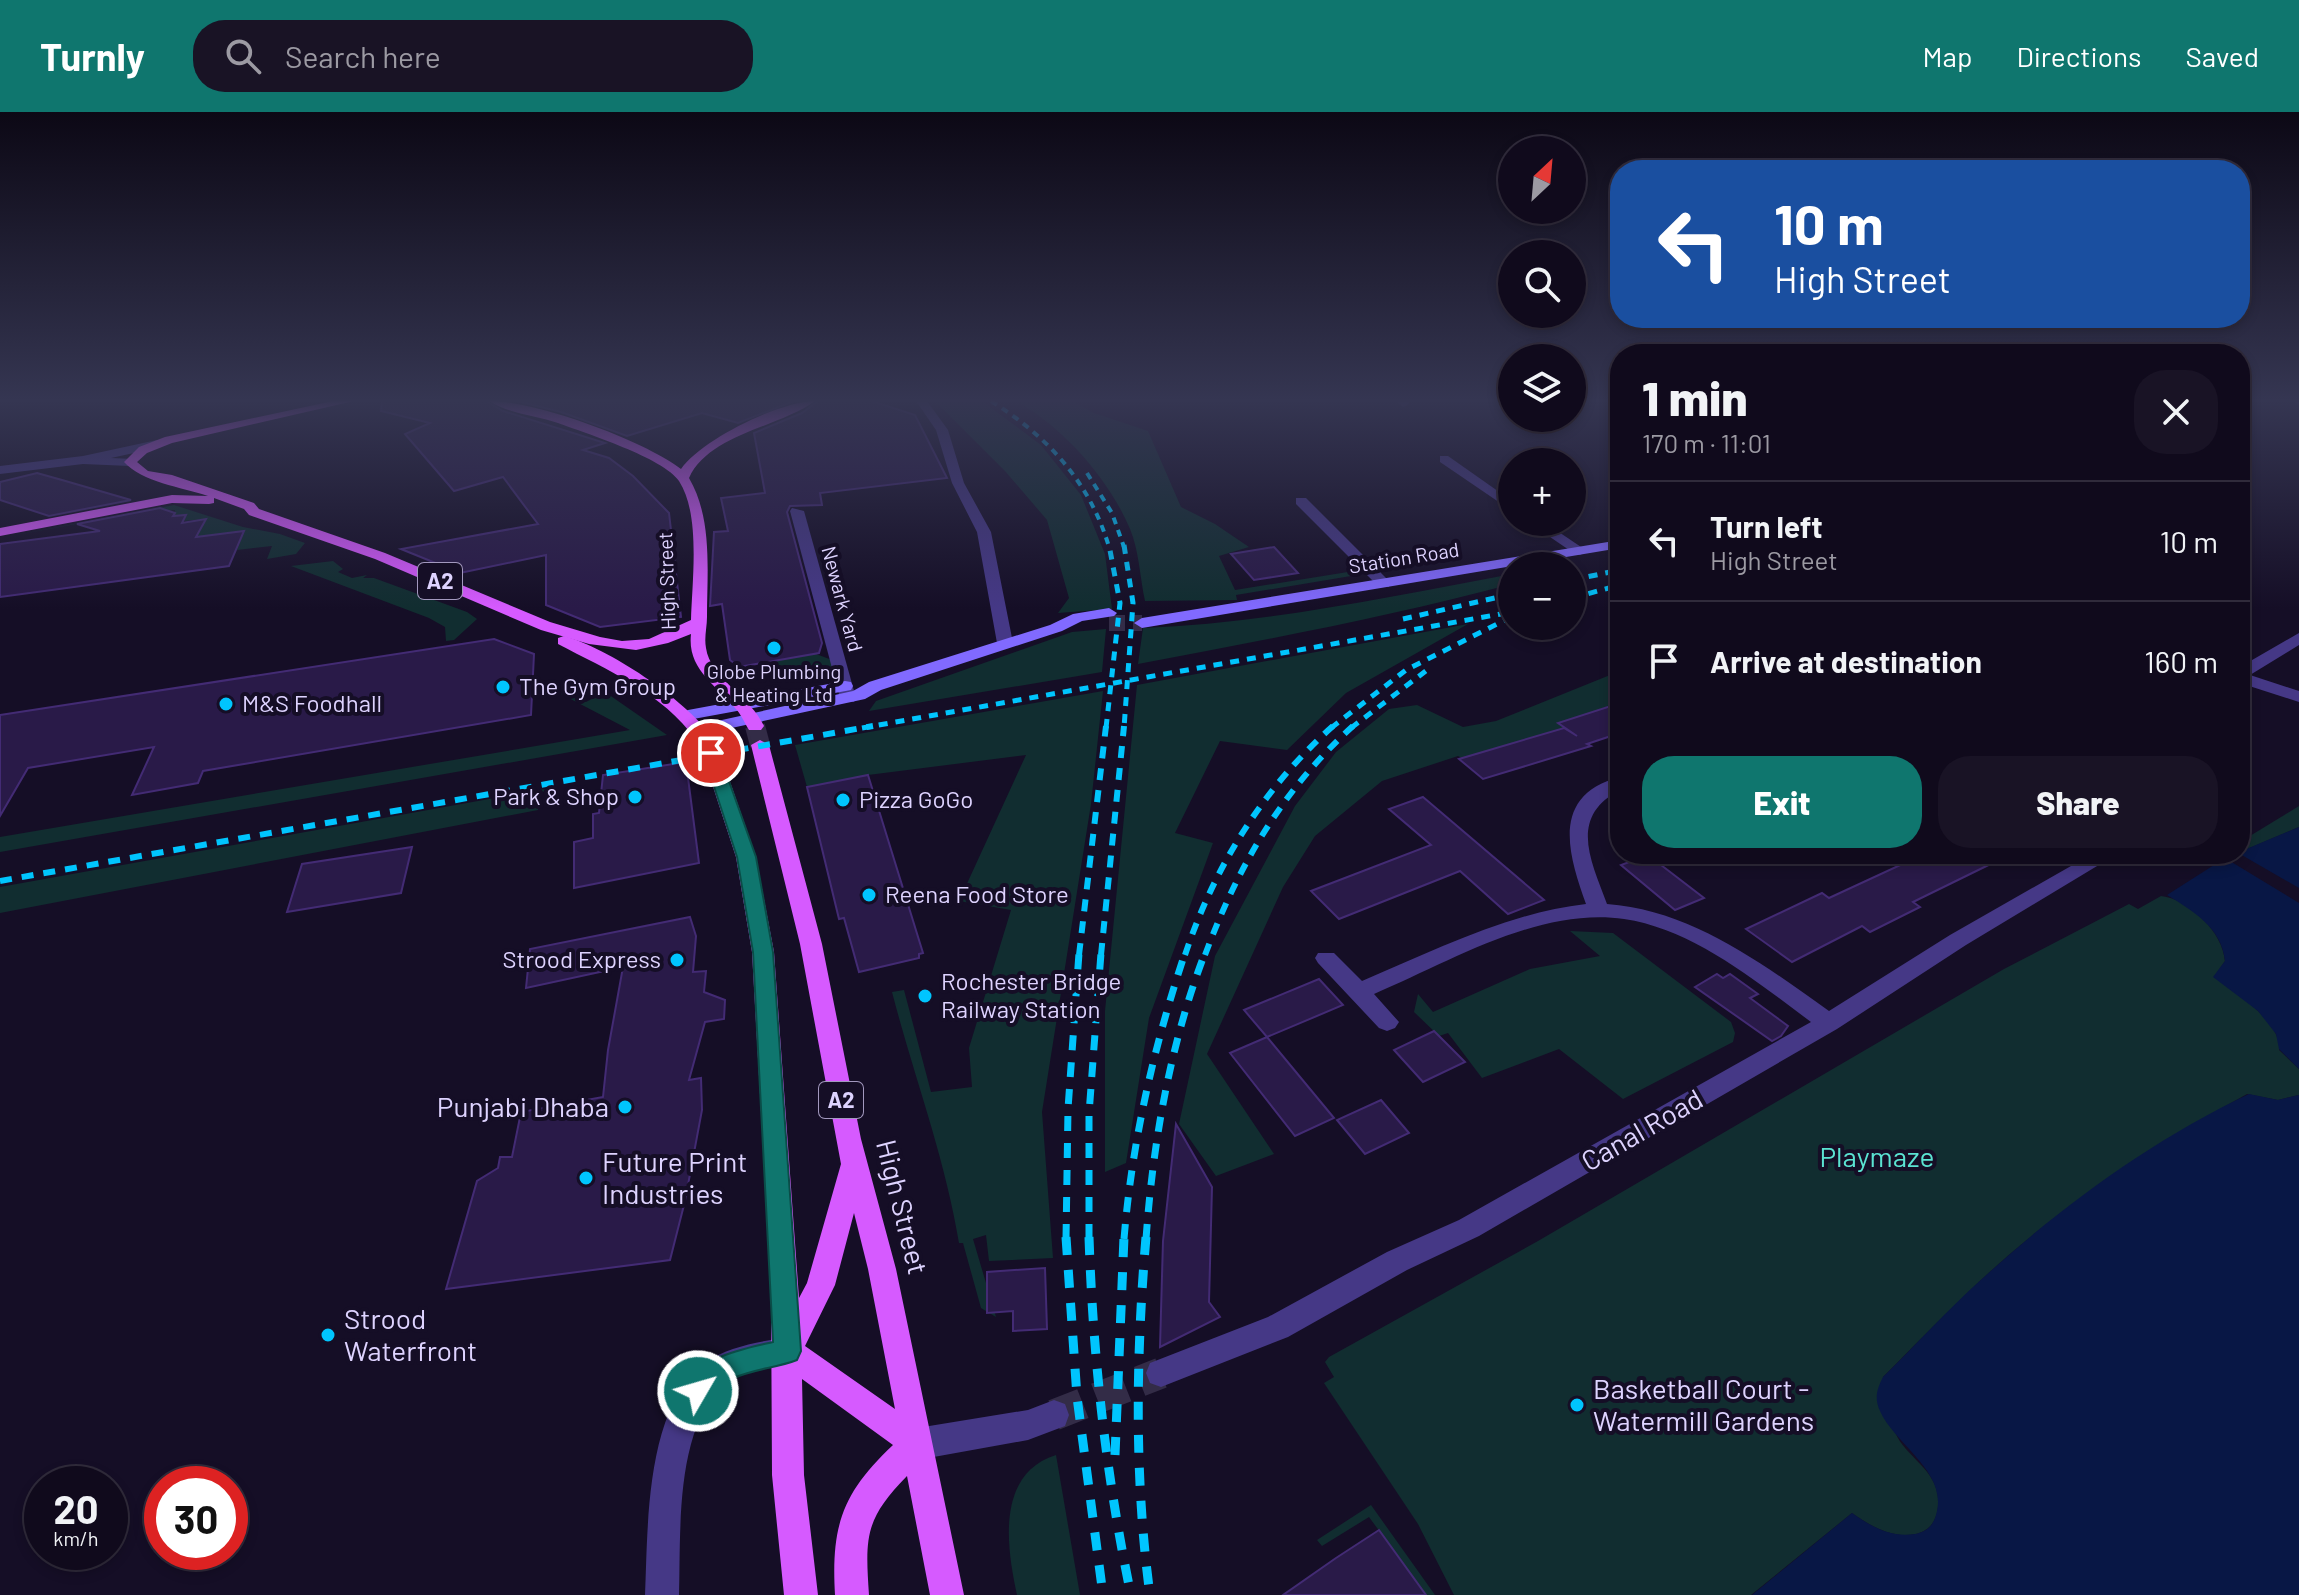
<!DOCTYPE html>
<html lang="en">
<head>
<meta charset="utf-8">
<style>
  body { margin:0; font-family:Barlow,sans-serif; background:#191325; color:#f1f3f6; height:100vh; display:flex; flex-direction:column; font-size:30px; white-space:nowrap }
  * { box-sizing:border-box; margin:0 }
  p { font-size:26px; color:#9c9aa3 }
  .icon { flex:none; width:44px; height:44px; fill:none; stroke:currentColor; stroke-width:2; stroke-linecap:round; stroke-linejoin:round }
  .map { position:relative; flex:1; overflow:hidden }
  .panel { position:absolute; left:1610px; top:232px; width:640px; height:520px; display:flex; flex-direction:column; background:#100a1c; border-radius:32px; box-shadow:0 4px 12px #0003,0 0 0 2px #302b3b }
  .panel>* { flex:none }
  .top-card { position:absolute; left:1610px; top:48px; width:640px; height:168px; border-radius:32px; box-shadow:0 4px 12px #0003,0 0 0 2px #302b3b; background:#1a4fa0; color:#fff; overflow:hidden }
  .needle { width:52px; rotate:26deg }
  .tools { position:absolute; left:1498px; top:24px; display:grid; gap:16px }
  .tools a { display:grid; place-items:center; width:88px; height:88px; border-radius:50%; background:#100a1c; box-shadow:0 4px 12px #0003,0 0 0 2px #302b3b; font-size:40px }
  .speed { position:absolute; left:24px; top:1354px; display:flex; gap:16px; font-size:40px; font-weight:700; text-align:center }
  .speed>* { display:grid; place-content:center; width:104px; height:104px; border-radius:50%; background:#100a1c; box-shadow:0 4px 12px #0003,0 0 0 2px #302b3b; line-height:1 }
  .speed small { font-size:20px; font-weight:400 }
  .speed .limit { border:12px solid #d22; background:#fff; color:#111 }
  .pin { position:absolute; display:grid; place-items:center; width:68px; height:68px; color:#fff; margin:-34px; border:4px solid #fff; border-radius:50%; box-shadow:0 2px 8px #0007 }
  .me { position:absolute; width:88px; margin:-44px; rotate:52deg; stroke-linejoin:round; filter:drop-shadow(0 0 6px #0008) }
  .turn { display:flex; align-items:center; gap:28px; height:168px; padding:0 32px; font-size:36px }
  .turn .icon { width:104px; height:104px; stroke-width:2.5 }
  .turn b { display:block; font-size:56px; line-height:68px }
  .round { display:grid; place-items:center; flex:none; width:84px; height:84px; border-radius:32px; background:#191325 }
  .summary { display:flex; align-items:center; justify-content:space-between; height:136px; padding:0 32px }
  h1 { font-size:48px; font-weight:800; line-height:60px }
  .primary-button { display:flex; gap:16px; margin-top:auto; padding:16px 32px }
  .primary-button a { flex:1; height:92px; border-radius:32px; background:#0f766e; color:#fff; font-size:32px; font-weight:800; line-height:92px; text-align:center }
  .primary-button a+a { background:#191325; color:#f1f3f6 }
  ul { padding:0; list-style:none }
  li { display:flex; align-items:center; gap:24px; height:120px; padding:0 32px; border-top:2px solid #302b3b }
  li div { flex:1 }
  li b { display:block; font-size:30px }
  li em { font-style:normal }
  header { display:flex; align-items:center; gap:48px; box-sizing:border-box; height:112px; padding:0 40px; background:#0f766e; color:#fff }
  header strong { font-size:38px }
  nav { display:flex; gap:44px; margin-inline-start:auto; font-size:28px }
  .search { width:560px; height:72px; background:#191325; display:flex; align-items:center; gap:20px; box-sizing:border-box; padding:0 28px; border-radius:32px; color:#9c9aa3; font-size:30px }
  .map>svg:first-child { display:block }
  .green { fill:#112d30 }
  .water { fill:#081745 }
  .pier { fill:#150e26 }
  .building { fill:#291a48; stroke:#432b74; stroke-width:2 }
  .lines { fill:none; stroke-linecap:round; stroke-linejoin:round }
  .street-tunnel { stroke:#332c47; stroke-width:31; stroke-dasharray:31 15; stroke-linecap:butt }
  .secondary-tunnel { stroke:#332c47; stroke-width:16; stroke-dasharray:16 8; stroke-linecap:butt }
  .primary-tunnel { stroke:#332c47; stroke-width:20; stroke-dasharray:20 10; stroke-linecap:butt }
  .street { fill:#453886; fill-rule:evenodd }
  .secondary { fill:#816aff; fill-rule:evenodd }
  .primary { fill:#d65aff; fill-rule:evenodd }
  .rail-far4 { stroke:#00c5fe; stroke-width:4; stroke-dasharray:7 6; stroke-linecap:butt }
  .rail-far3 { stroke:#00c5fe; stroke-width:5; stroke-dasharray:9 8; stroke-linecap:butt }
  .rail-far2 { stroke:#00c5fe; stroke-width:6; stroke-dasharray:12 10; stroke-linecap:butt }
  .rail-far1 { stroke:#00c5fe; stroke-width:7; stroke-dasharray:15 12; stroke-linecap:butt }
  .rail { stroke:#00c5fe; stroke-width:9; stroke-dasharray:18 15; stroke-linecap:butt }
  .route { fill:#0f766e; stroke:#0a4d48; stroke-width:2 }
  .poi-dot { fill:#00c5fe; stroke:#150e26; stroke-width:3 }
  .labels { text-anchor:middle; stroke-width:8; stroke-linejoin:round; paint-order:stroke }
  .far-street-label { font-size:20px; fill:#ded3ff; stroke:#150e26 }
  .far-poi-label { font-size:20px; fill:#ded3ff; stroke:#150e26 }
  .shield { fill:#150e26; stroke:#a298be; stroke-width:2 }
  .shield-label { font-size:22px; font-weight:bold; fill:#ded3ff }
  .poi-label { font-size:24px; fill:#ded3ff; stroke:#150e26; text-anchor:start }
  .near-poi-label { font-size:28px; fill:#ded3ff; stroke:#150e26; text-anchor:start }
  .near-street-label { font-size:28px; fill:#ded3ff; stroke:#150e26 }
  .near-park-label { font-size:28px; fill:#5be3d2; stroke:#150e26 }
</style>
</head>
<body>
<header>
<strong>Turnly</strong>
<div class="search"><svg class="icon" aria-label="search" viewBox="0 0 24 24"><circle cx="10" cy="10" r="6"/><path d="M15 15l6 6"/></svg>Search here</div>
<nav><a>Map</a><a>Directions</a><a>Saved</a></nav>
</header>
<div class="map">
<svg width="2299" height="1483" viewBox="0 0 2299 1483">
  <rect width="100%" height="100%" fill="#150e26"/>
  <!-- green -->
  <g class="green">
    <path d="M935 289H982L1041 333 1081 383 1105 442 1112 497 1058 501 1069 486 1047 408 1005 359Z"/>
    <path d="M1016 289H1072L1094 301 1148 319 1181 395 1215 412 1249 435 1219 444 1235 478 1354 459 1357 463 1236 483 1237 488 1145 489C1140 466 1139 438 1130 417 1109 367 1063 315 1016 289Z"/>
    <path d="M174 393 243 415 280 422 305 431 296 442 267 447 272 434 237 438 244 419 196 425 206 407 183 409 173 404 175 398 103 407 0 426Z"/>
    <path d="M333 449 343 457 338 460 352 466 367 463 363 466H374L467 500 477 507 454 528 446 529 445 515 429 506 291 454Z"/>
    <path d="M1512 462V472C1389 505 1264 528 1138 552L1143 516C1268 511 1389 485 1512 462Z"/>
    <path d="M1468 512 1346 581 1287 638 1220 629 1175 721 1213 731 1149 906 1126 1051 1105 1060V899L1137 573Z"/>
    <path d="M1106 517 1102 560 869 599 876 589 1072 520Z"/>
    <path d="M816 542 832 548 833 564 814 565 813 558 806 559 804 566 795 568 768 550Z"/>
    <path d="M1620 559V591L1559 611 1564 616 1462 646 1458 644 1382 669 1315 724 1283 775 1207 942 1274 1042 1216 1064 1179 1012 1215 844 1295 694 1336 640 1389 597 1417 593 1463 615 1496 609Z"/>
    <path d="M1103 579 1091 692 1042 1000 1053 1146 989 1149 986 1123 973 1127 996 1205 981 1196 963 1131H959C945 1045 914 965 892 880L904 878 931 980 972 975 969 936 1011 798 959 789 1026 643 868 663 807 675 795 633Z"/>
    <path d="M564 580 586 590 605 580 667 623 0 740V725L630 618 561 582Z"/>
    <path d="M545 677 539 687 538 698 0 801V775Z"/>
    <path d="M2299 694V715L2240 740V730Z"/>
    <path d="M2161 784C2190 787 2223 821 2225 849L2214 865C2234 879 2282 910 2279 938L2299 957V983L2278 988 2247 982C2164 1028 2083 1079 2010 1142 1966 1180 1925 1223 1883 1265 1887 1283 1889 1303 1895 1320 1906 1348 1946 1360 1937 1401 1934 1412 1928 1419 1916 1422 1893 1427 1870 1414 1852 1401L1751 1483H1454L1418 1412 1324 1271 1334 1265 1325 1250 1329 1245 1538 1129 2004 857 2129 792 2138 797Z"/>
    <path d="M1570 819 1613 821 1731 910 1735 921 1733 930 1623 987 1559 937 1482 966 1448 921 1439 924 1414 900 1418 882 1433 900 1530 857 1600 844Z"/>
    <path d="M1056 1343 1080 1483H1017C1007 1437 995 1362 1056 1343Z"/>
    <path d="M1371 1393 1435 1483H1416L1422 1477 1369 1405 1322 1434 1317 1428Z"/>
  </g>
  <!-- water -->
  <g class="water">
    <path d="M2299 715V957L2279 937 2276 922 2258 899 2213 865 2225 849C2222 816 2193 799 2167 783L2225 746Z"/>
    <path d="M2249 982 2278 988 2299 983V1483H1752L1852 1401C1870 1414 1891 1426 1915 1422 1926 1420 1933 1414 1936 1403 1949 1360 1895 1333 1880 1299 1874 1286 1877 1277 1883 1265 1917 1232 1948 1197 1983 1166 2062 1094 2152 1028 2249 982Z"/>
  </g>
  <!-- pier -->
  <path class="pier" d="M2233 742H2240L2299 776V791L2225 746Z"/>
  <!-- building -->
  <g class="building">
    <path d="M382 289H486L503 299 605 331 583 338 609 346 633 364 669 401 681 505 600 515 546 493V443L460 461 401 437 538 412 503 365 454 379 405 322 430 311 381 299Z"/>
    <path d="M517 289H794L738 311 702 301 627 324 561 300Z"/>
    <path d="M818 289H872L915 303 947 366 820 381 822 393 790 394 787 400 822 531 819 541 739 555 730 548 722 492 710 494 714 420 728 419 721 386 765 381 754 321 802 301Z"/>
    <path d="M37 361 62 368 131 388 49 404 0 388V370Z"/>
    <path d="M160 396 175 401 173 404 186 403 182 411 206 407 196 425 244 419 229 454 0 485V432L100 419 77 412Z"/>
    <path d="M1274 435 1298 461 1254 468 1231 442Z"/>
    <path d="M494 527 534 542 531 603 203 659 198 671 132 683 154 635 28 656 0 704V603Z"/>
    <path d="M1620 591V621L1587 632 1591 634 1483 667 1459 647 1564 616 1577 624 1558 611Z"/>
    <path d="M686 650 699 751 574 776V730L593 726V702L599 701 603 663Z"/>
    <path d="M868 663 923 841 919 842V846L859 860 844 806 839 807 807 675Z"/>
    <path d="M1423 685 1544 788 1508 802 1460 759 1339 807 1311 779 1431 733 1389 697Z"/>
    <path d="M412 735 401 781 287 800 302 752Z"/>
    <path d="M1924 742H2011L1913 790 1920 795 1870 820 1862 814 1792 850 1746 817 1822 781 1829 786Z"/>
    <path d="M1648 743 1704 786 1675 798 1621 753Z"/>
    <path d="M690 805 696 824 693 860 706 859 704 880 725 888 724 907 705 910 689 968 701 966 702 998 685 1089 670 1148 446 1177 477 1069 498 1056 500 1045H512L521 1000 603 985 608 938 623 855 526 876 530 837Z"/>
    <path d="M1717 862 1723 866 1730 862 1758 882 1750 886 1788 914 1781 924 1772 929 1695 875Z"/>
    <path d="M1319 867 1343 893 1267 925 1244 898Z"/>
    <path d="M1434 919 1465 950 1423 970 1394 938Z"/>
    <path d="M1267 925 1334 1006 1295 1024 1230 941Z"/>
    <path d="M1381 988 1409 1021 1365 1042 1337 1008Z"/>
    <path d="M1176 1012 1212 1075 1209 1190 1220 1205 1160 1235 1163 1129Z"/>
    <path d="M1045 1156 1047 1217 1013 1219V1199L987 1201V1160Z"/>
    <path d="M1379 1418 1426 1483H1283L1336 1446Z"/>
  </g>
  <g class="lines">
    <!-- street-tunnel -->
    <path class="street-tunnel" d="M1054 1303 1161 1261"/>
    <!-- secondary-tunnel -->
    <path class="secondary-tunnel" d="M1109 511H1142"/>
    <!-- primary-tunnel -->
    <g class="primary-tunnel">
      <path d="M755 614 760 633"/>
      <path d="M702 624 711 641"/>
    </g>
    <!-- street -->
    <g class="street">
      <path d="M916 289H927L948 318 964 371 991 420 1013 531 1011 534H999L997 531 977 420 952 371 936 318Z"/>
      <path d="M1396 289H1408L1409 292 1403 295Z"/>
      <path d="M2292 289H2299V293Z"/>
      <path d="M157 328 163 332 161 335 111 346 134 347 136 350 130 354 83 352 0 362V354L83 344Z"/>
      <path d="M1440 344H1448L1512 389V399L1440 350Z"/>
      <path d="M1296 386H1306L1389 469V475H1379L1296 392Z"/>
      <path d="M792 396 804 399 856 586 854 590H842L840 586 790 399Z"/>
      <path d="M1528 410H1544L1587 439 1580 443 1575 442Z"/>
      <path d="M2299 521V533L2250 563 2299 579V590L2240 571V555Z"/>
      <path d="M1620 665V678C1568 705 1591 749 1607 792 1691 798 1763 852 1829 899L1950 823 2092 742H2117L1966 833 1837 917 1479 1124 1407 1158 1288 1225 1161 1275 1150 1271 1146 1261 1150 1251 1268 1205 1387 1140 1459 1108 1811 910C1757 870 1693 817 1624 807 1538 795 1450 850 1374 882L1399 910 1395 916 1387 919 1379 916 1318 851 1315 846 1318 841H1334L1362 869C1434 839 1507 801 1586 792 1568 742 1550 683 1620 665Z"/>
      <path d="M1754 742H1782L1779 746 1762 751 1755 749Z"/>
      <path d="M787 1225 798 1229 802 1239 798 1249C775 1258 746 1256 727 1271 674 1312 681 1422 679 1483H645C648 1415 645 1296 705 1251 728 1234 760 1230 787 1225Z"/>
      <path d="M1054 1288 1065 1292 1069 1303 1065 1314 1028 1328 917 1348 906 1343 901 1332 906 1321 917 1316 1028 1298Z"/>
    </g>
    <!-- secondary -->
    <g class="secondary">
      <path d="M1620 428V436L1142 516 1134 511 1142 506Z"/>
      <path d="M1109 496 1117 501 1114 504 1082 509 1062 519 881 578 865 587 699 623 690 618 699 613 853 579 869 570 1050 513 1073 502Z"/>
      <path d="M845 569 851 570 853 574 851 578 688 608 679 603 688 598Z"/>
    </g>
    <!-- primary -->
    <g class="primary">
      <path d="M333 289H354L172 331 147 341 137 350 148 359 172 363 254 391 259 397 385 441 550 510 600 525 622 529 649 527 691 508C692 469 701 403 679 369 664 346 585 321 558 311 537 304 507 301 489 289 536 289 643 328 681 357 701 328 780 289 815 289 780 315 709 322 689 366 713 407 707 460 707 505 707 515 704 526 706 536 710 566 751 585 764 614L761 618H749C744 610 741 602 735 596 715 572 687 557 691 522L668 531 636 538 589 532 541 518 375 447 249 403 244 397 214 386V391L209 392 172 391 0 424V416L172 383 208 384C181 375 142 370 124 350L139 335 165 325Z"/>
      <path d="M564 524C608 536 685 587 711 624L708 628H696C663 581 607 558 558 532V526Z"/>
      <path d="M760 628 769 633 822 832 861 1027 896 1157 964 1483H930L907 1364C865 1407 865 1424 869 1483H835C831 1414 842 1381 893 1333L802 1267 804 1363 818 1483H784L772 1363 771 1178 752 840 736 745 702 641 705 637H717L720 641 756 745 774 840 799 1186 807 1171 841 1052 800 832 751 633ZM854 1101 868 1157 895 1297 805 1234 835 1173Z"/>
    </g>
    <!-- rail-far4 -->
    <g class="rail-far4">
      <path d="M991 289C1047 324 1090 370 1109 435"/>
      <path d="M1087 361 1112 401 1124 435"/>
    </g>
    <!-- rail-far3 -->
    <g class="rail-far3">
      <path d="M1124 433 1133 491 1124 616"/>
      <path d="M1572 468 1620 458"/>
      <path d="M1572 486 1620 473"/>
      <path d="M1403 507 1512 482"/>
      <path d="M862 616 1512 500"/>
      <path d="M1106 616 1120 491 1109 433"/>
      <path d="M1331 616 1406 558 1505 508"/>
      <path d="M1351 616 1431 555"/>
    </g>
    <!-- rail-far2 -->
    <g class="rail-far2">
      <path d="M0 769 873 614"/>
      <path d="M1079 843 1106 614"/>
      <path d="M1101 843 1124 614"/>
      <path d="M1185 843C1214 755 1264 675 1333 614"/>
      <path d="M1205 843C1238 754 1282 678 1353 614"/>
    </g>
    <!-- rail-far1 -->
    <g class="rail-far1">
      <path d="M1066 1127 1068 997 1079 841"/>
      <path d="M1089 1127V1002L1101 841"/>
      <path d="M1124 1127C1132 1029 1154 934 1185 841"/>
      <path d="M1146 1127C1153 1030 1170 932 1205 841"/>
    </g>
    <!-- rail -->
    <g class="rail">
      <path d="M1066 1125 1077 1285 1103 1483"/>
      <path d="M1089 1125C1093 1246 1106 1364 1131 1483"/>
      <path d="M1146 1125C1136 1243 1134 1365 1150 1483"/>
      <path d="M1115 1343 1124 1125"/>
    </g>
  </g>
  <!-- sky -->
  <linearGradient id="sky" x2="0" y2="1"><stop stop-color="#0c0815"/><stop offset="0.58" stop-color="#353652"/><stop offset="1" stop-color="#353652" stop-opacity="0"/></linearGradient>
  <rect width="2299" height="497" fill="url(#sky)"/>
  <!-- route -->
  <path class="route" d="M711 636 719 641 756 745 773 840 801 1239 797 1248C776 1256 754 1257 734 1266 720 1272 712 1286 698 1292L688 1288 684 1279C699 1244 740 1238 773 1230L753 840 737 745 703 641Z"/>
  <!-- markers -->
  <g class="poi-dot">
    <circle cx="774" cy="536" r="8"/>
    <circle cx="503" cy="575" r="8"/>
    <circle cx="226" cy="592" r="8"/>
    <circle cx="635" cy="685" r="8"/>
    <circle cx="843" cy="688" r="8"/>
    <circle cx="869" cy="783" r="8"/>
    <circle cx="677" cy="848" r="8"/>
    <circle cx="925" cy="884" r="8"/>
    <circle cx="625" cy="995" r="8"/>
    <circle cx="586" cy="1066" r="8"/>
    <circle cx="328" cy="1223" r="8"/>
    <circle cx="1577" cy="1293" r="8"/>
  </g>
  <g class="labels">
    <!-- far-street labels -->
    <g class="far-street-label">
      <text transform="translate(1404 446) rotate(-9)" y="7">Station Road</text>
      <text transform="translate(667 469) rotate(-92)" y="7">High Street</text>
      <text transform="translate(842 487) rotate(75)" y="7">Newark Yard</text>
    </g>
    <!-- far-poi labels -->
    <g class="far-poi-label">
      <text x="774" y="567">Globe Plumbing<tspan x="774" dy="23">&amp; Heating Ltd</tspan></text>
    </g>
    <!-- shield labels -->
    <g class="shield">
      <rect x="418" y="451" width="44" height="36" rx="6"/>
      <rect x="819" y="970" width="44" height="36" rx="6"/>
    </g>
    <g class="shield-label">
      <text x="440" y="477">A2</text>
      <text x="841" y="996">A2</text>
    </g>
    <!-- poi labels -->
    <g class="poi-label">
      <text x="519" y="583">The Gym Group</text>
      <text x="242" y="600">M&amp;S Foodhall</text>
      <text x="619" y="693" text-anchor="end">Park &amp; Shop</text>
      <text x="859" y="696">Pizza GoGo</text>
      <text x="885" y="791">Reena Food Store</text>
      <text x="661" y="856" text-anchor="end">Strood Express</text>
      <text x="941" y="878">Rochester Bridge<tspan x="941" dy="28">Railway Station</tspan></text>
    </g>
    <!-- near-poi labels -->
    <g class="near-poi-label">
      <text x="609" y="1005" text-anchor="end">Punjabi Dhaba</text>
      <text x="602" y="1060">Future Print<tspan x="602" dy="32">Industries</tspan></text>
      <text x="344" y="1217">Strood<tspan x="344" dy="32">Waterfront</tspan></text>
      <text x="1593" y="1287">Basketball Court -<tspan x="1593" dy="32">Watermill Gardens</tspan></text>
    </g>
    <!-- near-street labels -->
    <g class="near-street-label">
      <text transform="translate(1642 1018) rotate(-30)" y="10">Canal Road</text>
      <text transform="translate(902 1095) rotate(76)" y="10">High Street</text>
    </g>
    <!-- near-park labels -->
    <g class="near-park-label">
      <text x="1877" y="1055">Playmaze</text>
    </g>
  </g>
</svg>
<div class="tools">
<a><svg class="needle" viewBox="-14 -14 28 28"><path d="M0-13l5 13h-10z" fill="#e53935"/><path d="M0 13l5-13h-10z" fill="#9c9aa3"/></svg></a>
<a><svg class="icon" aria-label="search" viewBox="0 0 24 24"><circle cx="10" cy="10" r="6"/><path d="M15 15l6 6"/></svg></a>
<a><svg class="icon" aria-label="layers" viewBox="0 0 24 24"><path d="M12 4l9 5-9 5-9-5zM3 14l9 5 9-5"/></svg></a>
<a>+</a>
<a>−</a>
</div>
<div class="speed"><div>20<small>km/h</small></div><div class="limit">30</div></div>
<div class="pin" style="left:711px;top:641px;background:#d93025"><svg class="icon" aria-label="arrive" viewBox="0 0 24 24"><path d="M6 21V4h12l-3 4 3 4H6"/></svg></div>
<svg class="me" style="left:698px;top:1279px" viewBox="-20 -20 40 40"><circle r="17" fill="#0f766e" stroke="#fff" stroke-width="3"/><path d="M0-11L8 9 0 5-8 9z" fill="#fff"/></svg>
<div class="top-card">
<div class="turn"><svg class="icon" aria-label="left" viewBox="0 0 24 24"><path d="M17 20v-9H6M10 6l-5 5 5 5"/></svg><div><b>10 m</b>High Street</div></div>
</div>
<section class="panel">
<div class="summary"><div><h1>1 min</h1><p>170 m · 11:01</p></div><a class="round"><svg class="icon" aria-label="close" viewBox="0 0 24 24"><path d="M6 6l12 12M18 6L6 18"/></svg></a></div>
<ul>
<li><svg class="icon" aria-label="left" viewBox="0 0 24 24"><path d="M17 20v-9H6M10 6l-5 5 5 5"/></svg><div><b>Turn left</b><p>High Street</p></div><em>10 m</em></li>
<li><svg class="icon" aria-label="arrive" viewBox="0 0 24 24"><path d="M6 21V4h12l-3 4 3 4H6"/></svg><div><b>Arrive at destination</b></div><em>160 m</em></li>
</ul>
<div class="primary-button"><a>Exit</a><a>Share</a></div>
</section>
</div>
</body>
</html>
